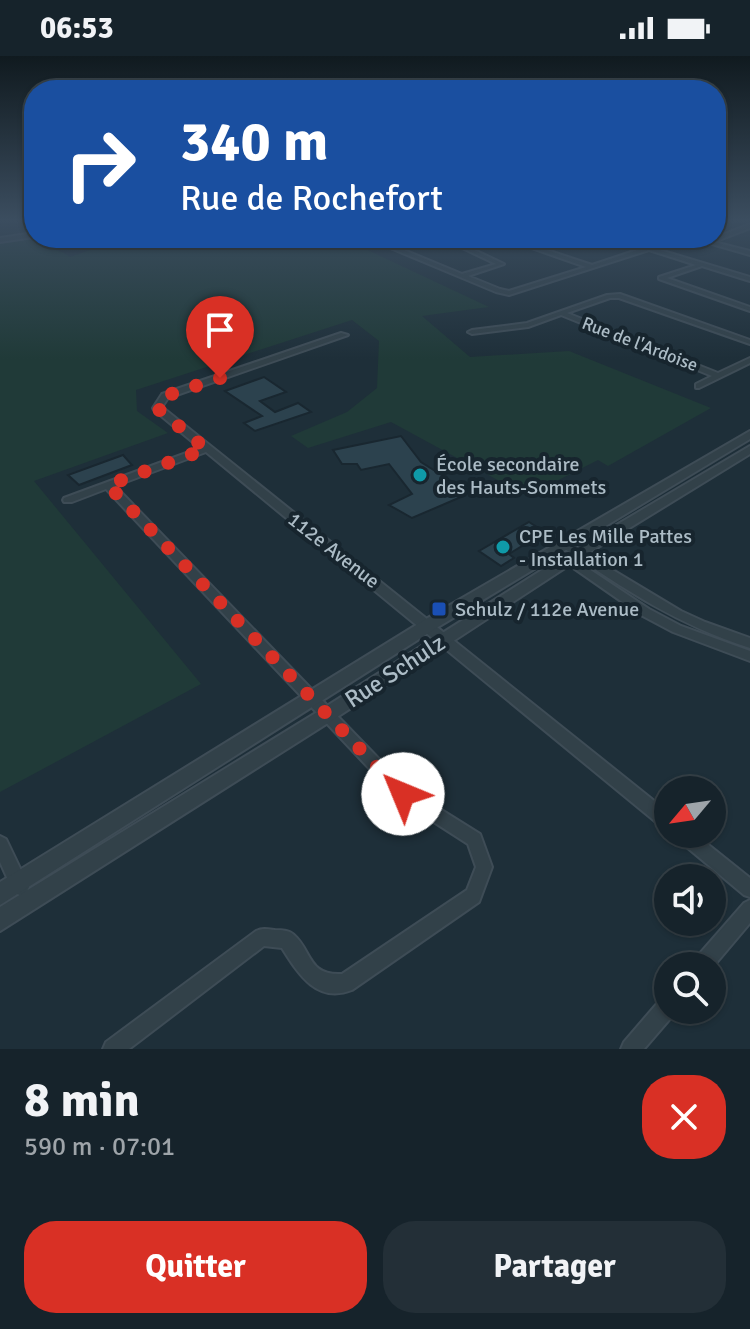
<!DOCTYPE html>
<html lang="fr">
<head>
<meta charset="utf-8">
<style>
  body { margin:0; font-family:Signika,sans-serif; background:#232f37; color:#f1f3f6; height:100vh; display:flex; flex-direction:column; font-size:30px; white-space:nowrap }
  * { box-sizing:border-box; margin:0 }
  p { font-size:26px; color:#9ea4a9 }
  .icon { flex:none; width:44px; height:44px; fill:none; stroke:currentColor; stroke-width:2; stroke-linecap:round; stroke-linejoin:round }
  .map { position:relative; height:993px; overflow:hidden }
  .panel { display:flex; flex-direction:column; background:#16232b; flex:1 }
  .panel>* { flex:none }
  .guide { position:absolute; left:24px; top:24px; width:702px; height:168px; border-radius:32px; box-shadow:0 2px 6px #0004,0 0 0 2px #354047; background:#1a4fa0; color:#fff; overflow:hidden }
  .needle { width:52px; rotate:241deg }
  .controls { position:absolute; left:654px; top:720px; display:grid; gap:16px }
  .controls a { display:grid; place-items:center; width:72px; height:72px; border-radius:50%; background:#16232b; box-shadow:0 2px 6px #0004,0 0 0 2px #354047; font-size:40px }
  .pin { position:absolute; display:grid; place-items:center; width:68px; height:68px; color:#fff; margin:-82px -34px; border-radius:50% 50% 50% 0; rotate:-45deg; box-shadow:0 0 8px #0007 }
  .pin .icon { rotate:45deg }
  .me { position:absolute; width:88px; margin:-44px; rotate:315deg; stroke-linejoin:round; filter:drop-shadow(0 0 6px #0008) }
  .turn { display:flex; align-items:center; gap:28px; height:168px; padding:0 24px; font-size:36px }
  .turn .icon { width:104px; height:104px; stroke-width:2.5 }
  .turn b { display:block; font-size:56px; line-height:68px }
  .round { display:grid; place-items:center; flex:none; width:84px; height:84px; border-radius:32px; background:#232f37 }
  .summary { display:flex; align-items:center; justify-content:space-between; height:136px; padding:0 24px }
  h1 { font-size:48px; font-weight:800; line-height:60px }
  .button { display:flex; gap:16px; margin-top:auto; padding:16px 24px }
  .button a { flex:1; height:92px; border-radius:32px; background:#d93025; color:#fff; font-size:32px; font-weight:800; line-height:92px; text-align:center }
  .button a+a { background:#232f37; color:#f1f3f6 }
  .status { display:flex; justify-content:space-between; align-items:center; height:56px; padding:0 40px; background:#16232b; direction:ltr }
  .status svg { height:22px; fill:currentColor }
  .map>svg:first-child { display:block }
  .green { fill:#203a38 }
  .building { fill:#2c424e; stroke:#192730; stroke-width:2 }
  .lines { fill:none; stroke-linecap:round; stroke-linejoin:round }
  .minor-casing { stroke:#3e4c56; stroke-width:4 }
  .tertiary-casing { stroke:#3e4c56; stroke-width:4 }
  .minor { fill:#324149; fill-rule:evenodd }
  .tertiary { fill:#324149; fill-rule:evenodd }
  .route { stroke:#d93025; stroke-width:14; stroke-dasharray:0 25.2 }
  .culture-dot { fill:#0f9aa8; stroke:#17252e; stroke-width:3 }
  .transit-dot { fill:#1a4fb4; stroke:#17252e; stroke-width:3 }
  .labels { text-anchor:middle; stroke-width:8; stroke-linejoin:round; paint-order:stroke }
  .far-street-label { font-size:18px; fill:#acbcc6; stroke:#17252e }
  .poi-label { font-size:20px; fill:#acbcc6; stroke:#17252e; text-anchor:start }
  .street-label { font-size:20px; fill:#acbcc6; stroke:#17252e }
  .near-street-label { font-size:24px; fill:#acbcc6; stroke:#17252e }
</style>
</head>
<body>
<div class="status"><b>06:53</b><svg viewBox="0 0 49 12"><path d="M0 12V9h3v3zM5 12V6h3v6zM10 12V3h3v9zM15 12V0h3v12zM26 1h20v11H26zM47 4h2v5h-2z"/></svg></div>
<div class="map">
<svg width="750" height="993" viewBox="0 0 750 993">
  <rect width="100%" height="100%" fill="#1e2f39"/>
  <!-- green -->
  <path class="green" d="M75 182H342L489 251 422 260 470 301 569 295 711 352 608 410 598 404 527 440 391 366 308 392 291 380 347 356 377 332 379 285 352 264 136 334 137 355 168 377 34 425 201 628 0 736V186L32 183C44 192 59 192 70 201L96 192 86 184Z"/>
  <!-- building -->
  <g class="building">
    <path d="M264 321 286 336 260 345 275 356 298 347 311 356 255 375 244 367 262 360 225 335Z"/>
    <path d="M401 380 421 406 451 425 443 428 461 441 412 462 389 449 412 438 389 408 361 414 357 408H342L333 394Z"/>
    <path d="M123 399 132 409 79 429 68 419Z"/>
    <path d="M529 466 551 480 527 487 509 498 514 502 501 510 479 495Z"/>
  </g>
  <g class="lines">
    <!-- minor casing -->
    <g class="minor-casing">
      <g id="minor">
        <path d="M750 168V172L714 186 750 195V199L691 182 709 184Z"/>
        <path d="M387 182H394L387 187 462 218 496 208 456 189 474 182H482L464 189 504 208 468 220 500 233 509 235 586 211 503 182H511L592 209 643 192 611 182H620L750 221V225L702 210 667 222 750 251V255L659 223V221L696 209 649 194 509 239 496 236 381 188V186Z"/>
        <path d="M620 238 750 284V288L619 242H610L567 257 718 317 750 302V307L699 332H696V328L712 320 561 259 528 271 472 278 468 276 472 274 527 267 607 239Z"/>
        <path d="M341 277 348 279 168 342 162 351 668 756V773L662 771 206 396 115 430 408 733 480 778 492 811 479 846 352 934C316 948 298 917 282 892L264 890 129 993H103L106 986 256 875C263 872 267 873 275 874 281 874 289 874 294 879 312 895 308 920 342 918L467 834 476 811 468 788 398 743 106 433 72 446H64L63 444 64 442 200 392 154 354 153 352 162 338Z"/>
        <path d="M566 486 681 555 705 566 750 582V592C678 569 624 533 562 491L561 489Z"/>
        <path d="M556 491 649 553 681 570 750 595V605L673 576 641 559 552 497 551 495Z"/>
        <path d="M675 778H695L750 822V841L744 839 677 783Z"/>
        <path d="M0 780 6 783 29 831 26 837 20 839 14 837 0 806Z"/>
        <path d="M750 844V867L712 912V910H693L695 903 744 847Z"/>
        <path d="M668 940V954H676L675 957 644 993H621L624 986 661 943Z"/>
      </g>
    </g>
    <!-- tertiary casing -->
    <g class="tertiary-casing">
      <g id="tertiary">
        <path d="M34 177V181L0 186V182Z"/>
        <path d="M750 375V383L438 571 0 849V826L426 563Z"/>
        <path d="M750 390V398L574 506 331 665 0 875V851L319 655 564 500Z"/>
      </g>
    </g>
    <!-- minor -->
    <use href="#minor" class="minor"/>
    <!-- tertiary -->
    <use href="#tertiary" class="tertiary"/>
  </g>
  <!-- sky -->
  <linearGradient id="sky" x2="0" y2="1"><stop stop-color="#101a1f"/><stop offset="0.54" stop-color="#3b4d5f"/><stop offset="1" stop-color="#3b4d5f" stop-opacity="0"/></linearGradient>
  <rect width="750" height="303" fill="url(#sky)"/>
  <g class="lines">
    <!-- route -->
    <path class="route" d="M220 322 165 340 157 352 206 393 108 429 403 738"/>
  </g>
  <!-- markers -->
  <g class="culture-dot">
    <circle cx="420" cy="419" r="8"/>
    <circle cx="503" cy="491" r="8"/>
  </g>
  <rect class="transit-dot" x="431" y="545" width="16" height="16" rx="4"/>
  <g class="labels">
    <!-- far-street labels -->
    <g class="far-street-label">
      <text transform="translate(640 288) rotate(21)" y="6">Rue de l'Ardoise</text>
    </g>
    <!-- poi labels -->
    <g class="poi-label">
      <text x="436" y="415">École secondaire<tspan x="436" dy="23">des Hauts-Sommets</tspan></text>
      <text x="519" y="487">CPE Les Mille Pattes<tspan x="519" dy="23">- Installation 1</tspan></text>
      <text x="455" y="560">Schulz / 112e Avenue</text>
    </g>
    <!-- street labels -->
    <g class="street-label">
      <text transform="translate(334 494) rotate(38)" y="7">112e Avenue</text>
    </g>
    <!-- near-street labels -->
    <g class="near-street-label">
      <text transform="translate(395 615) rotate(-33)" y="8">Rue Schulz</text>
    </g>
  </g>
</svg>
<div class="controls">
<a><svg class="needle" viewBox="-14 -14 28 28"><path d="M0-13l5 13h-10z" fill="#e53935"/><path d="M0 13l5-13h-10z" fill="#9ea4a9"/></svg></a>
<a><svg class="icon" aria-label="sound" viewBox="0 0 24 24"><path d="M4 9h4l5-4v14l-5-4H4zM17 9q2 3 0 6"/></svg></a>
<a><svg class="icon" aria-label="search" viewBox="0 0 24 24"><circle cx="10" cy="10" r="6"/><path d="M15 15l6 6"/></svg></a>
</div>
<div class="pin" style="left:220px;top:322px;background:#d93025"><svg class="icon" aria-label="arrive" viewBox="0 0 24 24"><path d="M6 21V4h12l-3 4 3 4H6"/></svg></div>
<svg class="me" style="left:403px;top:738px" viewBox="-20 -20 40 40"><circle r="19" fill="#fff"/><path d="M0-13L10 11 0 6-10 11z" fill="#d93025"/></svg>
<div class="guide">
<div class="turn"><svg class="icon" aria-label="right" viewBox="0 0 24 24"><path d="M7 20v-9h11M14 6l5 5-5 5"/></svg><div><b>340 m</b>Rue de Rochefort</div></div>
</div>
</div>
<section class="panel">
<div class="summary"><div><h1>8 min</h1><p>590 m · 07:01</p></div><a class="round" style="background:#d93025;color:#fff"><svg class="icon" aria-label="close" viewBox="0 0 24 24"><path d="M6 6l12 12M18 6L6 18"/></svg></a></div>
<div class="button"><a>Quitter</a><a>Partager</a></div>
</section>
</body>
</html>
